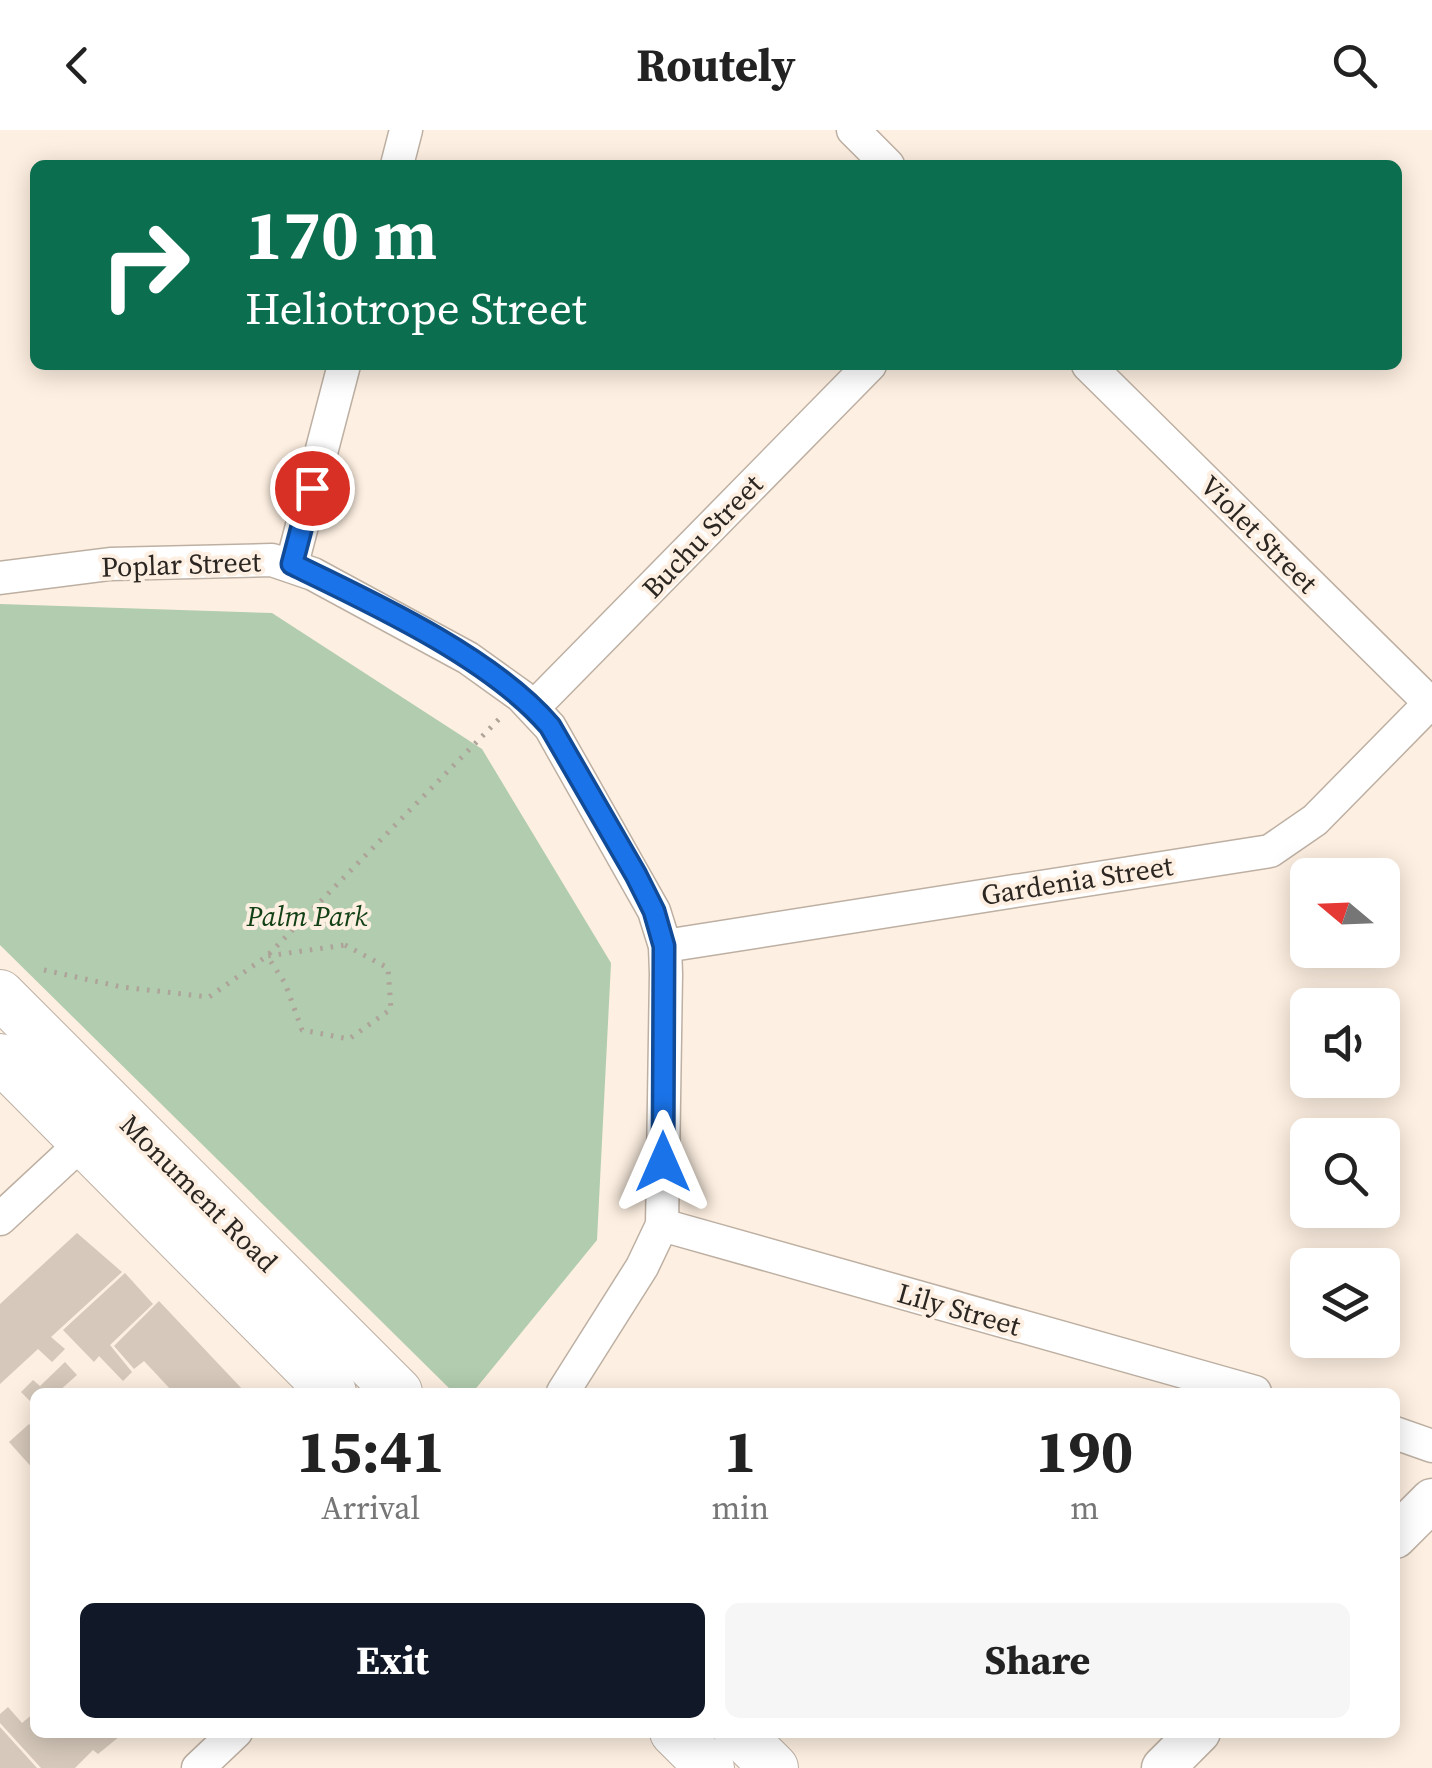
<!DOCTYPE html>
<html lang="en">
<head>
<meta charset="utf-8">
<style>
  body { margin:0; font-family:"Source Serif 4",serif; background:#f6f6f6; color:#222; height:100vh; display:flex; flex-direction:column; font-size:38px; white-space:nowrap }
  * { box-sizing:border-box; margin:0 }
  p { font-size:32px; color:#767676 }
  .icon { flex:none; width:55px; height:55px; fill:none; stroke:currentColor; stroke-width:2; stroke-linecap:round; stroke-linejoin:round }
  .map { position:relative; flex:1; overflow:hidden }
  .sheet { position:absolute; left:30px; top:1258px; width:1370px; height:350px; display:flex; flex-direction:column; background:#fff; border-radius:15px; box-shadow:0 5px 25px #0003 }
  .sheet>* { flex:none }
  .guide { position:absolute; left:30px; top:30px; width:1372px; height:210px; border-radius:15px; box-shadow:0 5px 25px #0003; background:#0b6e4f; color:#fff; overflow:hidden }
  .needle { width:65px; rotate:289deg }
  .buttons { position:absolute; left:1290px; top:728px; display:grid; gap:20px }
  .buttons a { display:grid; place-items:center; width:110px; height:110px; border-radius:15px; background:#fff; box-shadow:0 5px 25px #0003; font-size:50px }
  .pin { position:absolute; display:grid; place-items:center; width:85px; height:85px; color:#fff; margin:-42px; border:5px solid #fff; border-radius:50%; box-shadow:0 2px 10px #0007 }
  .me { position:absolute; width:110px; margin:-55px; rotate:0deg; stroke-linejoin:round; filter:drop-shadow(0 0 8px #0008) }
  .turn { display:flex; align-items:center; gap:35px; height:210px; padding:0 50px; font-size:45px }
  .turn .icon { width:130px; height:130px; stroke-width:2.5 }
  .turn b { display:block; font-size:70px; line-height:85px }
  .eta { display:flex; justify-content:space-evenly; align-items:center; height:170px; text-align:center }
  .eta b { font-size:60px; font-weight:700; line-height:70px }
  .action { display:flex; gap:20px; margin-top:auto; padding:20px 50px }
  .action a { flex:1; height:115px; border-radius:15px; background:#111827; color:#fff; font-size:40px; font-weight:700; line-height:115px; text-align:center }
  .action a+a { background:#f6f6f6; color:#222 }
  header { display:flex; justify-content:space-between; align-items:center; height:130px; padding:0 50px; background:#fff; font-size:45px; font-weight:700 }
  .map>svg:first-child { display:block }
  .green { fill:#b1ccaf }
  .building { fill:#d6c9bb }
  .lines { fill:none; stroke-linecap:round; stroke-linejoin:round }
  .minor-casing { stroke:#bdb0a3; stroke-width:35 }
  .tertiary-casing { stroke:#bdb0a3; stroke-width:45 }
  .secondary-casing { stroke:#bdb0a3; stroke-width:50 }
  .path { stroke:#ada398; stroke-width:5; stroke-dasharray:2.5 8; stroke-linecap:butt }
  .minor { stroke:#fff; stroke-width:32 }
  .tertiary { stroke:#fff; stroke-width:42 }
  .secondary { stroke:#fff; stroke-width:48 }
  .route-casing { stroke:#114b97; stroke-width:25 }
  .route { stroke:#1a73e8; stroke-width:18 }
  .labels { text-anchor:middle; stroke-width:8; stroke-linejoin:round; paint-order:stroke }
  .street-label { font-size:28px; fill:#2b2621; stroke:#fdefe1 }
  .park-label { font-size:28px; font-style:italic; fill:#134116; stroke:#fdefe1 }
</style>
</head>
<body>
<header><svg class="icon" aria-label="back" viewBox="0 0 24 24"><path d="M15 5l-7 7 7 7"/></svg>Routely<svg class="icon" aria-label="search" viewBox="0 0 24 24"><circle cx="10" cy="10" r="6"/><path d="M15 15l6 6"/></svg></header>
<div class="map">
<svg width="1432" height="1638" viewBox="0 0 1432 1638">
  <rect width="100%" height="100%" fill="#fdefe1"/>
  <!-- green -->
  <path class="green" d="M0 474 272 483 482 619 611 833 597 1110 473 1262H453L0 815Z"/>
  <!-- building -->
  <g class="building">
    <path d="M77 1103 122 1142 51 1207 65 1219 52 1232 38 1219 0 1254V1174Z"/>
    <path d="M125 1143 153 1174 110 1215 132 1242 123 1251 99 1226 94 1232 63 1200Z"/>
    <path d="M159 1171 245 1262H173L144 1231 134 1239 114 1216Z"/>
    <path d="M65 1232 77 1245 58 1262H35V1276L21 1262 33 1250 40 1256Z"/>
    <path d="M29 1294 35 1301V1341L9 1312Z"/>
    <path d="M8 1577 22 1593 35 1582V1602H125L98 1624 93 1620 75 1638H41L0 1593V1584Z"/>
    <path d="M0 1597 37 1638H0Z"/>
  </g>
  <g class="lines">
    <!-- minor casing -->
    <g class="minor-casing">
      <g id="minor">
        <path d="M853 0 888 35"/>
        <path d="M397 35 406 0"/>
        <path d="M1088 235 1430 573"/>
        <path d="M292 434 344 235"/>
        <path d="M0 448 110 434 272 430 313 444 468 528 521 566 550 597 654 781 665 816 666 844 662 1095 642 1137 563 1262"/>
        <path d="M534 577 870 235"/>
        <path d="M665 816 1270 721 1315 690 1432 571"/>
        <path d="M0 1089 99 997"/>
        <path d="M662 1095 1255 1262"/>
        <path d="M1395 1303 1432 1316"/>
        <path d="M198 1638 236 1602"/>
      </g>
    </g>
    <!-- tertiary casing -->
    <g class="tertiary-casing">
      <g id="tertiary">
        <path d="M1395 1407 1432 1370"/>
        <path d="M1163 1638 1199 1602"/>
      </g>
    </g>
    <!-- secondary casing -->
    <g class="secondary-casing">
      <g id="secondary">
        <path d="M0 864 398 1262"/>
        <path d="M0 928 332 1262"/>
        <path d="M674 1602 710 1638"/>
        <path d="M738 1602 774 1638"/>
      </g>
    </g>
    <!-- path -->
    <g class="path">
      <path d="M345 815 388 838 391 879 349 909 302 900 285 853 267 826Z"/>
      <path d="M44 840 122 857 209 867 267 826 501 587"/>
    </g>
    <!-- minor -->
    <use href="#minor" class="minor"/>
    <!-- tertiary -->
    <use href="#tertiary" class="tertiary"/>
    <!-- secondary -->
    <use href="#secondary" class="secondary"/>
  </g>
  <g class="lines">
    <!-- route casing -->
    <g class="route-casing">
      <path id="route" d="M312 358 292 434C373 473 492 528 550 596L636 745 654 781 664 816 663 1032"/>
    </g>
    <!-- route -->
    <use href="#route" class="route"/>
  </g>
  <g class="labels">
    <!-- street labels -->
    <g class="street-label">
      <text transform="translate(1259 404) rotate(45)" y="10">Violet Street</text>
      <text transform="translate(702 406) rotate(-46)" y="10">Buchu Street</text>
      <text transform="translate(181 434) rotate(-2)" y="10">Poplar Street</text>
      <text transform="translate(1077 750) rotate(-9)" y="10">Gardenia Street</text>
      <text transform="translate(199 1063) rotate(45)" y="10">Monument Road</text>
      <text transform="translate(959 1179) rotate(16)" y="10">Lily Street</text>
    </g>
    <!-- park labels -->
    <g class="park-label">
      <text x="307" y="796">Palm Park</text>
    </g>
  </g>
</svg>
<div class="buttons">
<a><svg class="needle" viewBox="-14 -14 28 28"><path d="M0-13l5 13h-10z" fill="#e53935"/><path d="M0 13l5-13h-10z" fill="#767676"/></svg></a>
<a><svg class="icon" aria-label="sound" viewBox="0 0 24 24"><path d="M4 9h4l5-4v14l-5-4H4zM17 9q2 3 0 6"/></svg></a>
<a><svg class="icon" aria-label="search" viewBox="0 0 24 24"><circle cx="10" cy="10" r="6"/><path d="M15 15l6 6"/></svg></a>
<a><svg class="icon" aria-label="layers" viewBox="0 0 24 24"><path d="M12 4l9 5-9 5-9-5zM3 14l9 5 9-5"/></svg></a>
</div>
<div class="pin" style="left:312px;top:358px;background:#d93025"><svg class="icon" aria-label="arrive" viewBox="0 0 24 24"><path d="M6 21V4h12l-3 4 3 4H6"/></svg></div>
<svg class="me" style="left:663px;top:1032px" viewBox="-20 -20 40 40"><path d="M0-17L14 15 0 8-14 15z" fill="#1a73e8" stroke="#fff" stroke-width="4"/></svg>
<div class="guide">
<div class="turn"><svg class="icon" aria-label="right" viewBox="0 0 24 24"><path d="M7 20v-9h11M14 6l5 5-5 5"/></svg><div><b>170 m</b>Heliotrope Street</div></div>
</div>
<section class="sheet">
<div class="eta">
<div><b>15:41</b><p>Arrival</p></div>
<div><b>1</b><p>min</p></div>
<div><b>190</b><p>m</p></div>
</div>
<div class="action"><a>Exit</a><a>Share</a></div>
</section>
</div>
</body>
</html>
